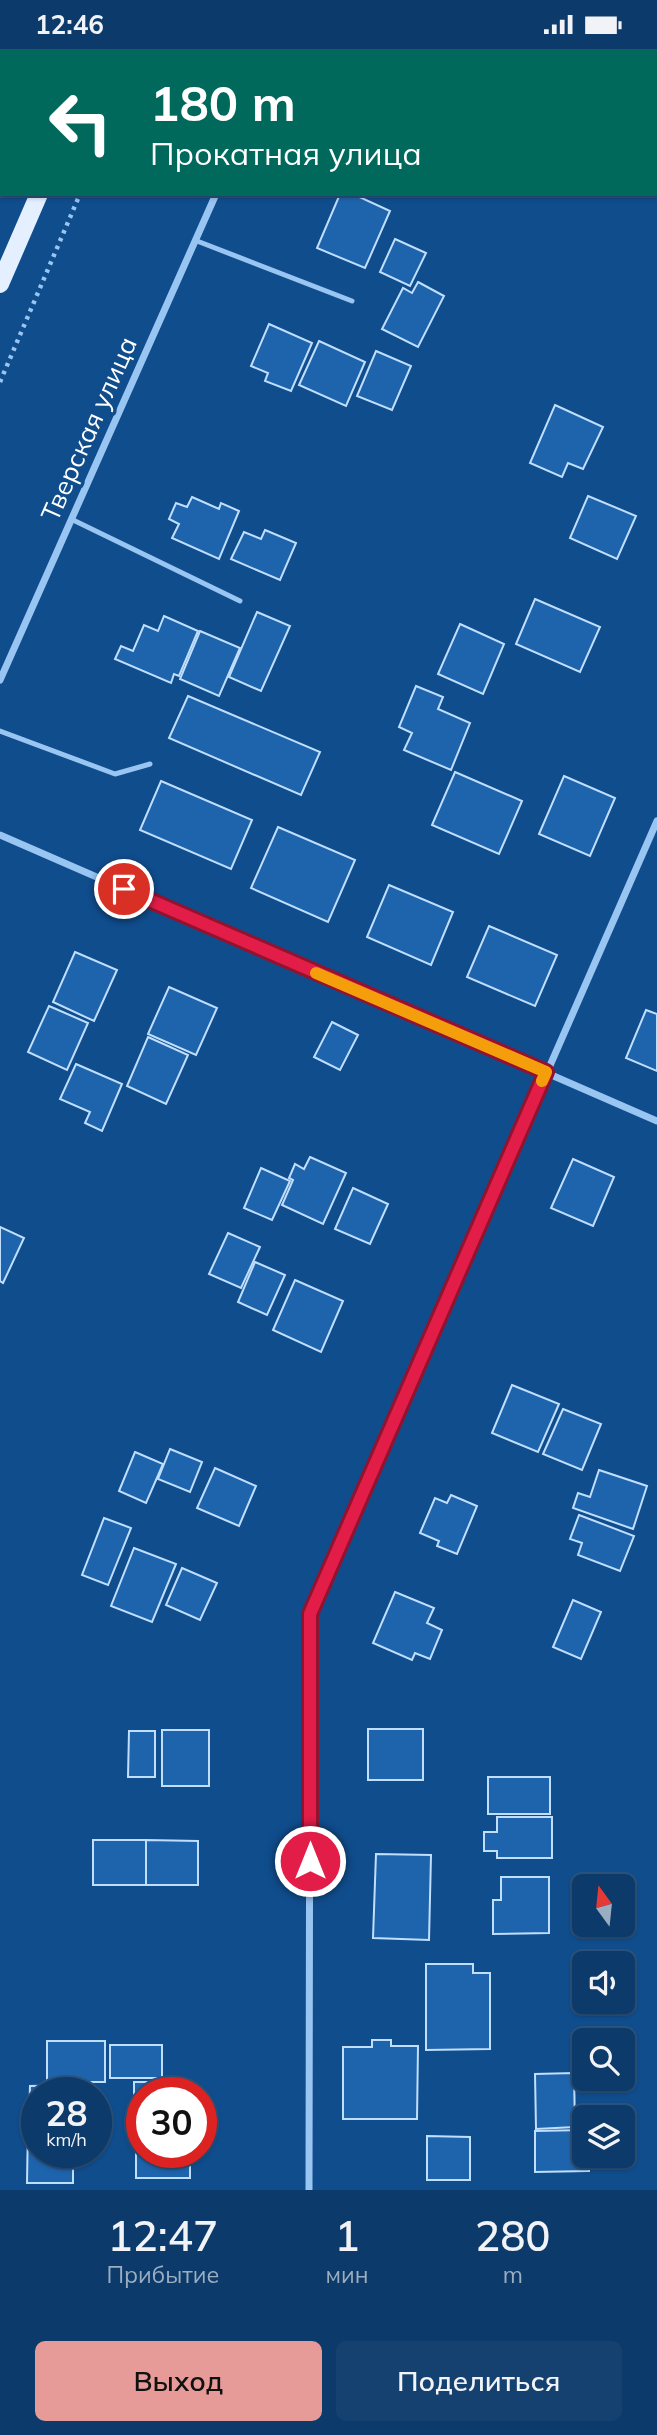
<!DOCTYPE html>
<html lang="ru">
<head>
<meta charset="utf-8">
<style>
  body { margin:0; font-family:Mulish,sans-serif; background:#154170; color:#f1f3f6; height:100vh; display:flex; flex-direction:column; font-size:26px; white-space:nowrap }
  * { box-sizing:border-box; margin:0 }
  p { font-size:23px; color:#9aadc1 }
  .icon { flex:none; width:38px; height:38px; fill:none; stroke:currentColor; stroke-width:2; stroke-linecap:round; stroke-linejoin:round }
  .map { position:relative; height:2141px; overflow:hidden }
  .drawer { display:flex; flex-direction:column; background:#0c3a6a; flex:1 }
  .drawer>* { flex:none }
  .top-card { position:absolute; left:0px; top:0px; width:658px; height:147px; box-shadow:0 2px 5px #0004,0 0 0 2px #2c547e; background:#00695c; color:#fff; overflow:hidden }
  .needle { width:46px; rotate:345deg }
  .controls { position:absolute; left:572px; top:1825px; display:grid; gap:14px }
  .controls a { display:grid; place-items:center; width:63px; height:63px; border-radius:10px; background:#0c3a6a; box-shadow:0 2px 5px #0004,0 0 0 2px #2c547e; font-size:35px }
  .speed { position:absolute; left:21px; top:2028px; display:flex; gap:14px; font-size:35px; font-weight:700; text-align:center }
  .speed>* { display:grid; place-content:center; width:91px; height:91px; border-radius:50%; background:#0c3a6a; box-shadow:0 2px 5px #0004,0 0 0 2px #2c547e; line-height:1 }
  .speed small { font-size:18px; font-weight:400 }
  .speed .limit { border:10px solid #d22; background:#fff; color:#111 }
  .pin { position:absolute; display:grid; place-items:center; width:60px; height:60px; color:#fff; margin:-30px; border:4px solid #fff; border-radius:50%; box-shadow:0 2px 7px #0007 }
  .me { position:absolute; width:77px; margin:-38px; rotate:0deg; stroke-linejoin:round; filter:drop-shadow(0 0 5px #0008) }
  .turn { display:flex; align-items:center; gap:24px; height:147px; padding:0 35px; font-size:32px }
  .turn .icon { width:91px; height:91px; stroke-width:2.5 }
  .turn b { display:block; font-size:49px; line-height:60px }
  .eta { display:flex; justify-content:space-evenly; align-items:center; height:119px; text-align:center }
  .eta b { font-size:42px; font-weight:600; line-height:49px }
  .button { display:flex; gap:14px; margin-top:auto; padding:14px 35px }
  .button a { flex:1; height:80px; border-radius:10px; background:#e69b98; color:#111; font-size:28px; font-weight:600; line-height:80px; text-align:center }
  .button a+a { background:#154170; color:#f1f3f6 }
  .status { display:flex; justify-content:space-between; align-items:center; height:49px; padding:0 35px; background:#0c3a6a; direction:ltr }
  .status svg { height:19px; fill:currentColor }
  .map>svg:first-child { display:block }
  .building { fill:#1e64ad; stroke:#c0defd; stroke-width:2 }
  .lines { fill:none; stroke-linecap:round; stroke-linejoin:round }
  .path { stroke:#99c5f2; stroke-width:4.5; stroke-dasharray:3.5 5; stroke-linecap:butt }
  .lane { stroke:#99c5f2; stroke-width:5 }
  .street { stroke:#99c5f2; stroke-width:7 }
  .secondary { stroke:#c7e1fc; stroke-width:14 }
  .primary { stroke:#e4f0ff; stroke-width:18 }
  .route-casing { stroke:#92132f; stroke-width:18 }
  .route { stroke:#e11d48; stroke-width:12 }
  .slow { stroke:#f59e0b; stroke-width:12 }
  .labels { text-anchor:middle; stroke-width:7; stroke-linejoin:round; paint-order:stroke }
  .street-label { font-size:26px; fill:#fff; stroke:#104d8d }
</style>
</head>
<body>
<div class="status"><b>12:46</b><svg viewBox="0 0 49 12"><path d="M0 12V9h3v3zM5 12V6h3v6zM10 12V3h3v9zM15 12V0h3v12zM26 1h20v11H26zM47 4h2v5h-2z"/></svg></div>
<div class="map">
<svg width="657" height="2141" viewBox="0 0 657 2141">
  <rect width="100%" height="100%" fill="#104d8d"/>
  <!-- building -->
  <g class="building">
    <path d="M340 145H353L390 162 365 219 317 199Z"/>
    <path d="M395 190 426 204 410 237 380 223Z"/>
    <path d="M418 233 444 247 418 298 382 280 403 239 412 244Z"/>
    <path d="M269 275 312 294 291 342 265 332 268 324 251 317Z"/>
    <path d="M319 292 365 313 346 357 299 336Z"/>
    <path d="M376 302 411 317 392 361 357 347Z"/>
    <path d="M555 356 603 378 583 420 568 414 562 428 530 414Z"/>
    <path d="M588 447 636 467 617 510 570 489Z"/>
    <path d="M192 448 219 460 221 454 239 462 219 510 172 489 179 475 169 470 176 454 187 458Z"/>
    <path d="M265 481 296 494 280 531 231 510 244 483 261 490Z"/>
    <path d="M535 550 600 578 580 623 516 595Z"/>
    <path d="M257 563 290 577 261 642 229 628Z"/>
    <path d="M164 567 198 582 179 627 174 625 171 634 115 610 121 597 133 602 144 576 158 582Z"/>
    <path d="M460 575 504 595 483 645 438 625Z"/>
    <path d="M200 582 240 599 219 647 180 630Z"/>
    <path d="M416 637 443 648 438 660 470 674 451 721 404 701 412 684 399 678Z"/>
    <path d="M188 647 320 703 301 746 169 689Z"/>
    <path d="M455 723 522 752 499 805 432 776Z"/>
    <path d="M564 727 615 749 590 807 539 785Z"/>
    <path d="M161 732 252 771 231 820 140 781Z"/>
    <path d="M278 778 355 811 328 873 251 839Z"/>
    <path d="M389 836 453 863 431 916 367 888Z"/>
    <path d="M489 877 557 906 535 957 467 928Z"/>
    <path d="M75 903 117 921 94 972 53 953Z"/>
    <path d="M169 938 217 959 196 1006 148 985Z"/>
    <path d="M49 957 88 974 67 1021 28 1003Z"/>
    <path d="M646 961 657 965V1022L626 1009Z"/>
    <path d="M332 973 358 986 340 1021 314 1008Z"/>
    <path d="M148 988 188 1006 166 1055 127 1037Z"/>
    <path d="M76 1015 122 1035 102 1082 85 1074 90 1063 60 1050Z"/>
    <path d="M310 1108 346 1124 323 1175 282 1156 293 1131 289 1129 295 1115 304 1120Z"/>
    <path d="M573 1110 614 1128 593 1177 551 1159Z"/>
    <path d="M261 1119 290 1132 272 1171 244 1159Z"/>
    <path d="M353 1139 388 1155 370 1195 335 1180Z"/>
    <path d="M0 1178 24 1189 3 1234 0 1232Z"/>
    <path d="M228 1184 260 1198 241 1239 209 1225Z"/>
    <path d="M255 1213 285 1226 267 1266 238 1253Z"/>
    <path d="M295 1231 343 1252 321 1303 273 1281Z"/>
    <path d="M512 1336 559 1355 538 1403 492 1384Z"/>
    <path d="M563 1360 601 1375 582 1421 543 1405Z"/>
    <path d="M170 1400 202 1413 190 1443 158 1430Z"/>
    <path d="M135 1403 163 1415 146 1454 119 1442Z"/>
    <path d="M215 1419 256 1437 239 1477 197 1459Z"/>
    <path d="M599 1421 647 1437 633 1480 573 1459 578 1444 590 1448Z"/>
    <path d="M451 1446 477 1457 457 1505 437 1497 439 1492 420 1484 435 1449 447 1454Z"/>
    <path d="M579 1466 634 1487 620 1522 578 1506 582 1494 570 1490Z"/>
    <path d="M104 1469 131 1479 108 1536 82 1526Z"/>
    <path d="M134 1499 176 1515 152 1573 111 1557Z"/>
    <path d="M182 1519 217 1534 200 1571 166 1556Z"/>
    <path d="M395 1543 434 1559 427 1574 442 1581 430 1610 415 1604 412 1611 373 1594Z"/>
    <path d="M573 1551 601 1563 581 1610 553 1598Z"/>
    <rect x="368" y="1680" width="55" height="51"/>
    <rect x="162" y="1681" width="47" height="56"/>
    <path d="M129 1682H155V1728H128Z"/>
    <rect x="488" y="1728" width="62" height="37"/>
    <path d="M497 1768H552V1809H497V1802H484V1783H497Z"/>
    <rect x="93" y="1791" width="53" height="45"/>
    <path d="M146 1791 198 1792V1836H146Z"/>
    <path d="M376 1805 431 1806 429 1891 373 1889Z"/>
    <path d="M501 1828H549V1884L493 1885V1851H501Z"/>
    <path d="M426 1915H473V1924H490V2000L426 2001Z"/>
    <path d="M372 1991H391V1997H418L417 2070H343V1998H372Z"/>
    <rect x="47" y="1992" width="58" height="41"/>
    <rect x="110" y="1996" width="52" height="33"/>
    <path d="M574 2024 575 2078 536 2080 535 2025Z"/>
    <path d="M134 2033H180V2044H142V2072H134Z"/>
    <path d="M76 2036V2044H37V2069H29L30 2037Z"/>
    <path d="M28 2074H37V2104H73V2134H27Z"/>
    <path d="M136 2076H142V2104H190V2129H136Z"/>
    <path d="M584 2081V2107H589V2122L535 2123V2082Z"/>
    <path d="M427 2087 470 2088V2131H427Z"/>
  </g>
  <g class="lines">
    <!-- path -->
    <g class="path">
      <path d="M141 2 142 0"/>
      <path d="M0 333 80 145"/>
    </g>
    <!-- lane -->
    <g class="lane">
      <path d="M197 192 352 252"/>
      <path d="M71 470 240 552"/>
      <path d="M0 682 115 725 150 715"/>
    </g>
    <!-- street -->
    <g class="street">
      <path d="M279 2V0"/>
      <path d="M0 631 216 145"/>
      <path d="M0 786 657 1072"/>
      <path d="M309 2141 310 1565 657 772"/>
    </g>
    <!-- secondary -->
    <g class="secondary">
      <path d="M17 2 18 0"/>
      <path d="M0 43 2 39"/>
    </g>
    <!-- primary -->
    <g class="primary">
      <path d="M101 2 102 0"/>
      <path d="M0 235 39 145"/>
    </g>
  </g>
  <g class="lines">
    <!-- route casing -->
    <g class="route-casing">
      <path id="route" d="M124 840 546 1023 310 1565V1812"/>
    </g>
    <!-- route -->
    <use href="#route" class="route"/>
    <!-- slow -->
    <path class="slow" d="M316 924 546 1023 542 1032"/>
  </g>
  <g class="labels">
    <!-- street labels -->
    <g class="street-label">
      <text transform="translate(89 380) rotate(-66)" y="9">Тверская улица</text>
    </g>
  </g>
</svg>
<div class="controls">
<a><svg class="needle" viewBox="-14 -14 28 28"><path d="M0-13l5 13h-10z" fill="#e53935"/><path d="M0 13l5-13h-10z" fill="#9aadc1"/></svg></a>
<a><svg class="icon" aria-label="sound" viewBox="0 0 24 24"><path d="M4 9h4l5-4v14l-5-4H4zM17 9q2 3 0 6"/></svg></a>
<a><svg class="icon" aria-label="search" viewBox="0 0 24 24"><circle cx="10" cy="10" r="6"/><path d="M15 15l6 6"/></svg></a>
<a><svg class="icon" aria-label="layers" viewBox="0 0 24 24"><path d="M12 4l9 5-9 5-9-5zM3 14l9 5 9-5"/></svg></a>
</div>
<div class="speed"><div>28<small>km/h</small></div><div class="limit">30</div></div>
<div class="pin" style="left:124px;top:840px;background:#d93025"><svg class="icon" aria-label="arrive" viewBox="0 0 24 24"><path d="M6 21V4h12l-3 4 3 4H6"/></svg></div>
<svg class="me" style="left:310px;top:1812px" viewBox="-20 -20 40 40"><circle r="17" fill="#e11d48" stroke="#fff" stroke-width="3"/><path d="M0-11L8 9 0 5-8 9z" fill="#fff"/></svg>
<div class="top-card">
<div class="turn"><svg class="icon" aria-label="left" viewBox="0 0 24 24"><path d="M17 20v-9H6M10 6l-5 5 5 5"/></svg><div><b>180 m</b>Прокатная улица</div></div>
</div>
</div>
<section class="drawer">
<div class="eta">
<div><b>12:47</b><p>Прибытие</p></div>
<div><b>1</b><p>мин</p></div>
<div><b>280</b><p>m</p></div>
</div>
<div class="button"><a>Выход</a><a>Поделиться</a></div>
</section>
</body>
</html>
